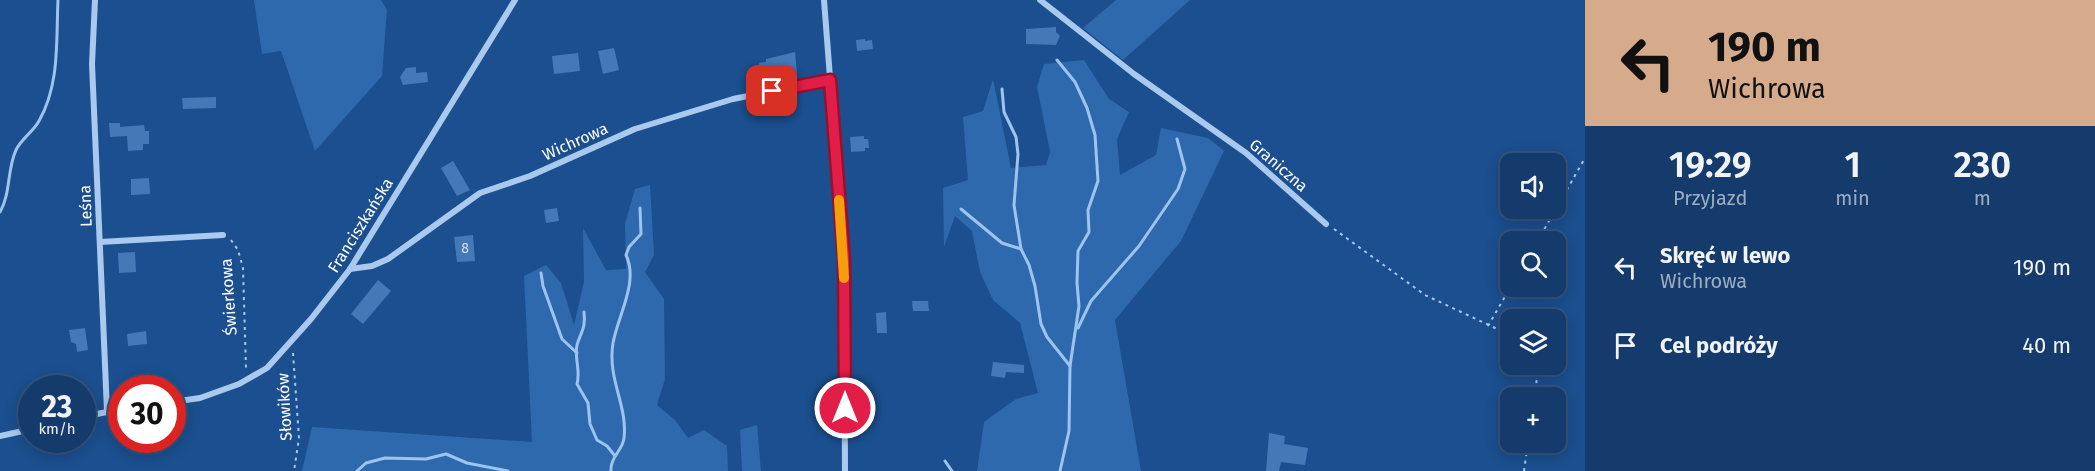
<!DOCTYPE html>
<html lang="pl">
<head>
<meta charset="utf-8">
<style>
  body { margin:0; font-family:"Fira Sans",sans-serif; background:#214673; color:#f1f3f6; height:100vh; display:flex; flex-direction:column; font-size:22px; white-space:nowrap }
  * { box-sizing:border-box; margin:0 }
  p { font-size:20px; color:#9dadc1 }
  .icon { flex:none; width:33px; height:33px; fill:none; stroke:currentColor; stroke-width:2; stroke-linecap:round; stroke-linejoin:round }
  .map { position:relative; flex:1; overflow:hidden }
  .drawer { display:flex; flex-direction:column; background:#143b6b; width:510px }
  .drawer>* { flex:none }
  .top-card { background:#d6ab8b; color:#111; overflow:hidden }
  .tools { position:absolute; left:1500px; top:153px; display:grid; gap:12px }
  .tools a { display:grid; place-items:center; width:66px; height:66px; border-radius:12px; background:#143b6b; box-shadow:0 3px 15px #0003,0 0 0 2px #33557e; font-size:30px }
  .speed { position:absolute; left:18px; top:375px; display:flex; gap:12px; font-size:30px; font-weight:700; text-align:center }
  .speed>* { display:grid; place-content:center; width:78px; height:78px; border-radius:50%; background:#143b6b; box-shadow:0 3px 15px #0003,0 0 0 2px #33557e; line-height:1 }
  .speed small { font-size:15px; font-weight:400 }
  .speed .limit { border:9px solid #d22; background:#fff; color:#111 }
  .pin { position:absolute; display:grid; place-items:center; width:51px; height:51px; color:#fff; margin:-26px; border-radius:12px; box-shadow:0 3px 9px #0006 }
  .me { position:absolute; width:66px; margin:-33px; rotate:0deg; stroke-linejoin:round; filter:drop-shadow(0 0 4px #0008) }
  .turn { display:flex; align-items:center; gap:21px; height:126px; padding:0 24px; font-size:27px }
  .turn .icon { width:78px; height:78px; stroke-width:2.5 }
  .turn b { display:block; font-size:42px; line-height:51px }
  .eta { display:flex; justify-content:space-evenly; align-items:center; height:102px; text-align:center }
  .eta b { font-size:36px; font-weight:600; line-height:42px }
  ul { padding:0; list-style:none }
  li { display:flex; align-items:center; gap:18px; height:78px; padding:0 24px }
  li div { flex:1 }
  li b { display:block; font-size:22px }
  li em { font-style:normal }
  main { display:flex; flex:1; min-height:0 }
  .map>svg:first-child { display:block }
  .green { fill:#2e69ad }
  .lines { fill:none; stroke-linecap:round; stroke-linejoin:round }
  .stream { stroke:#9cc4f0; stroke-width:3 }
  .building { fill:#4478b7 }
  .path { stroke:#a9c9ee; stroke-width:2; stroke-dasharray:3 4.5; stroke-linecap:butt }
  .street { stroke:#a9c9ee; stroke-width:6 }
  .route-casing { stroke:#92132f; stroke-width:15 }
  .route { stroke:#e11d48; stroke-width:10 }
  .slow { stroke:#f59e0b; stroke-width:10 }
  .labels { text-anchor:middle; stroke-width:4.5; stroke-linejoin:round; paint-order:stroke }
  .number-label { font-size:14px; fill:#d0dded }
  .street-label { font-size:16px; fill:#fff; stroke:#1b4f8f }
</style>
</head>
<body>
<main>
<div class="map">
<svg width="1585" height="471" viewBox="0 0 1585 471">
  <rect width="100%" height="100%" fill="#1b4f8f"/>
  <!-- green -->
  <g class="green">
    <path d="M254 0H381L387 10 382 76 315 151 281 51 262 54Z"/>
    <path d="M1116 0H1190L1123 60 1083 28Z"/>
    <path d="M1084 60 1109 99 1129 112 1117 139 1120 175 1156 155 1161 128 1208 138 1224 151 1181 241 1115 320 1141 471H977L984 422 1016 399 1038 393 1020 323 993 300 980 272 972 231 955 216 944 247 943 188 968 180 963 117 983 111 993 79 1011 168 1046 165 1050 152 1037 87 1044 64Z"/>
    <path d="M650 185 654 255 645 272 664 299 665 379 657 405 675 420 688 438 704 430 727 446 728 471H302L312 427 532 442 524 276 546 265 561 283 574 325 584 282 583 228 606 270 626 269 625 224 635 189Z"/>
    <path d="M757 425 761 471H742L740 430Z"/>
  </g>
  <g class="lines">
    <!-- stream -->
    <g class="stream">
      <path d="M1057 60 1075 82 1087 108 1095 135 1098 181 1088 210 1089 232 1078 251 1077 283 1079 306 1070 366 1069 431 1060 471"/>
      <path d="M1002 89 1004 112 1016 137 1018 154 1014 205 1021 249"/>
      <path d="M961 209 1002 243 1021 249 1029 265 1035 286 1041 324 1047 337 1070 366"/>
      <path d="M0 212C11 193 7 169 16 150 21 139 33 132 39 121 60 84 56 41 58 0"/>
      <path d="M541 273 543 286 562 339 577 353"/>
      <path d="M584 312C586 329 581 331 577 345 574 358 581 371 577 384L588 403 590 424 597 440 607 446 615 456"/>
      <path d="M1078 328 1091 301 1139 246 1178 189 1185 169 1177 139"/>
      <path d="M945 461 952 471"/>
      <path d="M357 471 366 463 385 458 426 459 446 454 467 463 508 471"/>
      <path d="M611 471C610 457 623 450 624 438 628 406 607 379 613 343 618 315 639 282 626 255L629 247 641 234 640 208"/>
    </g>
  </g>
  <!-- building -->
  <g class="building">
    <path d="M1056 27V32L1060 36 1056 45 1026 44V29Z"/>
    <path d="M865 39V41L872 40 873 49 857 51 856 40Z"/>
    <path d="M614 48 619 70 603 74 598 51Z"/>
    <path d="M795 52 797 73 761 77 759 63 766 62V59Z"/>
    <path d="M578 53 580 71 554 74 552 56Z"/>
    <path d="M416 67V73L427 72 428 82 403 85 400 77 406 68Z"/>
    <path d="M216 97V108L183 109 182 98Z"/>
    <path d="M109 123H120V127L144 125 145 131H149V144H143V150L128 151 127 136 110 137Z"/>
    <path d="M864 136V139H868L869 148H865V151L851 152 850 137Z"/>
    <path d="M453 161 470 190 457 196 441 168Z"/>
    <path d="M149 178 150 194 131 195V179Z"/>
    <path d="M557 208 559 221 546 223 544 210Z"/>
    <path d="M473 235 475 261 457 262 454 237Z"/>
    <path d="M135 252 136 272 119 273 118 253Z"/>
    <path d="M378 280 391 291 363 324 351 314Z"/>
    <path d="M912 301H928L929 311H913Z"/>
    <path d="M886 312 887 333H877L876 313Z"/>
    <path d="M85 328 88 350 77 352 76 344 71 342 69 330Z"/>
    <path d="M146 331 147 344 128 346 127 334Z"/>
    <path d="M993 362 1024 365V373L1006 372 1005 378 991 376Z"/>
    <path d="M1269 433 1285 436 1284 444 1308 448 1305 465 1281 462 1279 471H1266Z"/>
  </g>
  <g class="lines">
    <!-- path -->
    <g class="path">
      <path d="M1334 229 1425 295 1510 335"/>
      <path d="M231 240 238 250 243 268 246 369"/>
      <path d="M1537 242 1585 158"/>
      <path d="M1488 326 1511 286"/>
      <path d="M293 353 299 438 294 471"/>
      <path d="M1535 398 1538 364"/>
      <path d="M1524 471 1528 442"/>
    </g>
    <!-- street -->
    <g class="street">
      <path d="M95 0 92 64 107 411"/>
      <path d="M824 0 844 259 845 471"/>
      <path d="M1040 0 1134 74 1246 153 1326 224"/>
      <path d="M100 242 223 235"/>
      <path d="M350 269 372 266 388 259 480 193 530 176 635 129 733 99 830 80"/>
      <path d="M172 402 200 398 239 384 267 368 311 319 350 269 515 0"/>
      <path d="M82 417 122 409"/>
      <path d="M0 436 32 429"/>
    </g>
  </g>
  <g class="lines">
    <!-- route casing -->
    <g class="route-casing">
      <path id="route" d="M772 91 830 80 844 259 845 408"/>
    </g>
    <!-- route -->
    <use href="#route" class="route"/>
    <!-- slow -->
    <path class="slow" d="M839 200 844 278"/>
  </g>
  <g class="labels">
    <!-- number labels -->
    <g class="number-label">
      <text x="465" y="253">8</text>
    </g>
    <!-- street labels -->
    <g class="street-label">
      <text transform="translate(575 141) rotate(-24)" y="6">Wichrowa</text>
      <text transform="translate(1279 165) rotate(41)" y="6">Graniczna</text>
      <text transform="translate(85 206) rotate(-92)" y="6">Leśna</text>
      <text transform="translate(360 225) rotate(-58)" y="6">Franciszkańska</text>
      <text transform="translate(228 297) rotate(-94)" y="6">Świerkowa</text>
      <text transform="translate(284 407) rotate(-93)" y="6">Słowików</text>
    </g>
  </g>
</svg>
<div class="tools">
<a><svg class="icon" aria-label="sound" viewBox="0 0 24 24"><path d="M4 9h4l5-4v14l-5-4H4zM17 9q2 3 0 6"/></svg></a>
<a><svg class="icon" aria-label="search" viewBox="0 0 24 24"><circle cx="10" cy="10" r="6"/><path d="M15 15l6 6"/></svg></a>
<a><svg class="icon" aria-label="layers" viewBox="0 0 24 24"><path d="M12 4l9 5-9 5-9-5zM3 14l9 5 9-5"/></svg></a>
<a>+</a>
</div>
<div class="speed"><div>23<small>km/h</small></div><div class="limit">30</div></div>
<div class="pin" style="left:772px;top:91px;background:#d93025"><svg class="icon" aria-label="arrive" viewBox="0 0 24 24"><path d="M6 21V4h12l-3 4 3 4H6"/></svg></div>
<svg class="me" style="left:845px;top:408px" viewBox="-20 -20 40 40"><circle r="17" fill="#e11d48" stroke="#fff" stroke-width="3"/><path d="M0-11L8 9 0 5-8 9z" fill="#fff"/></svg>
</div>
<section class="drawer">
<div class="top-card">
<div class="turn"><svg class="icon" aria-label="left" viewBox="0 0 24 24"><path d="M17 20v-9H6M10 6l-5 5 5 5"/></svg><div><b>190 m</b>Wichrowa</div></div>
</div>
<div class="eta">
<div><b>19:29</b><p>Przyjazd</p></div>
<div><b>1</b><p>min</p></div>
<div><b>230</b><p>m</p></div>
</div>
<ul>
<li><svg class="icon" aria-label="left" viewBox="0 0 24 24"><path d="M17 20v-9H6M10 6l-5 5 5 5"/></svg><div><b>Skręć w lewo</b><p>Wichrowa</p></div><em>190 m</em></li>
<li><svg class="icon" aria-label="arrive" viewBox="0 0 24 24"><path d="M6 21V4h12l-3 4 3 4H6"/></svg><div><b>Cel podróży</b></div><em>40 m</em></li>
</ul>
</section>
</main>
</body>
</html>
